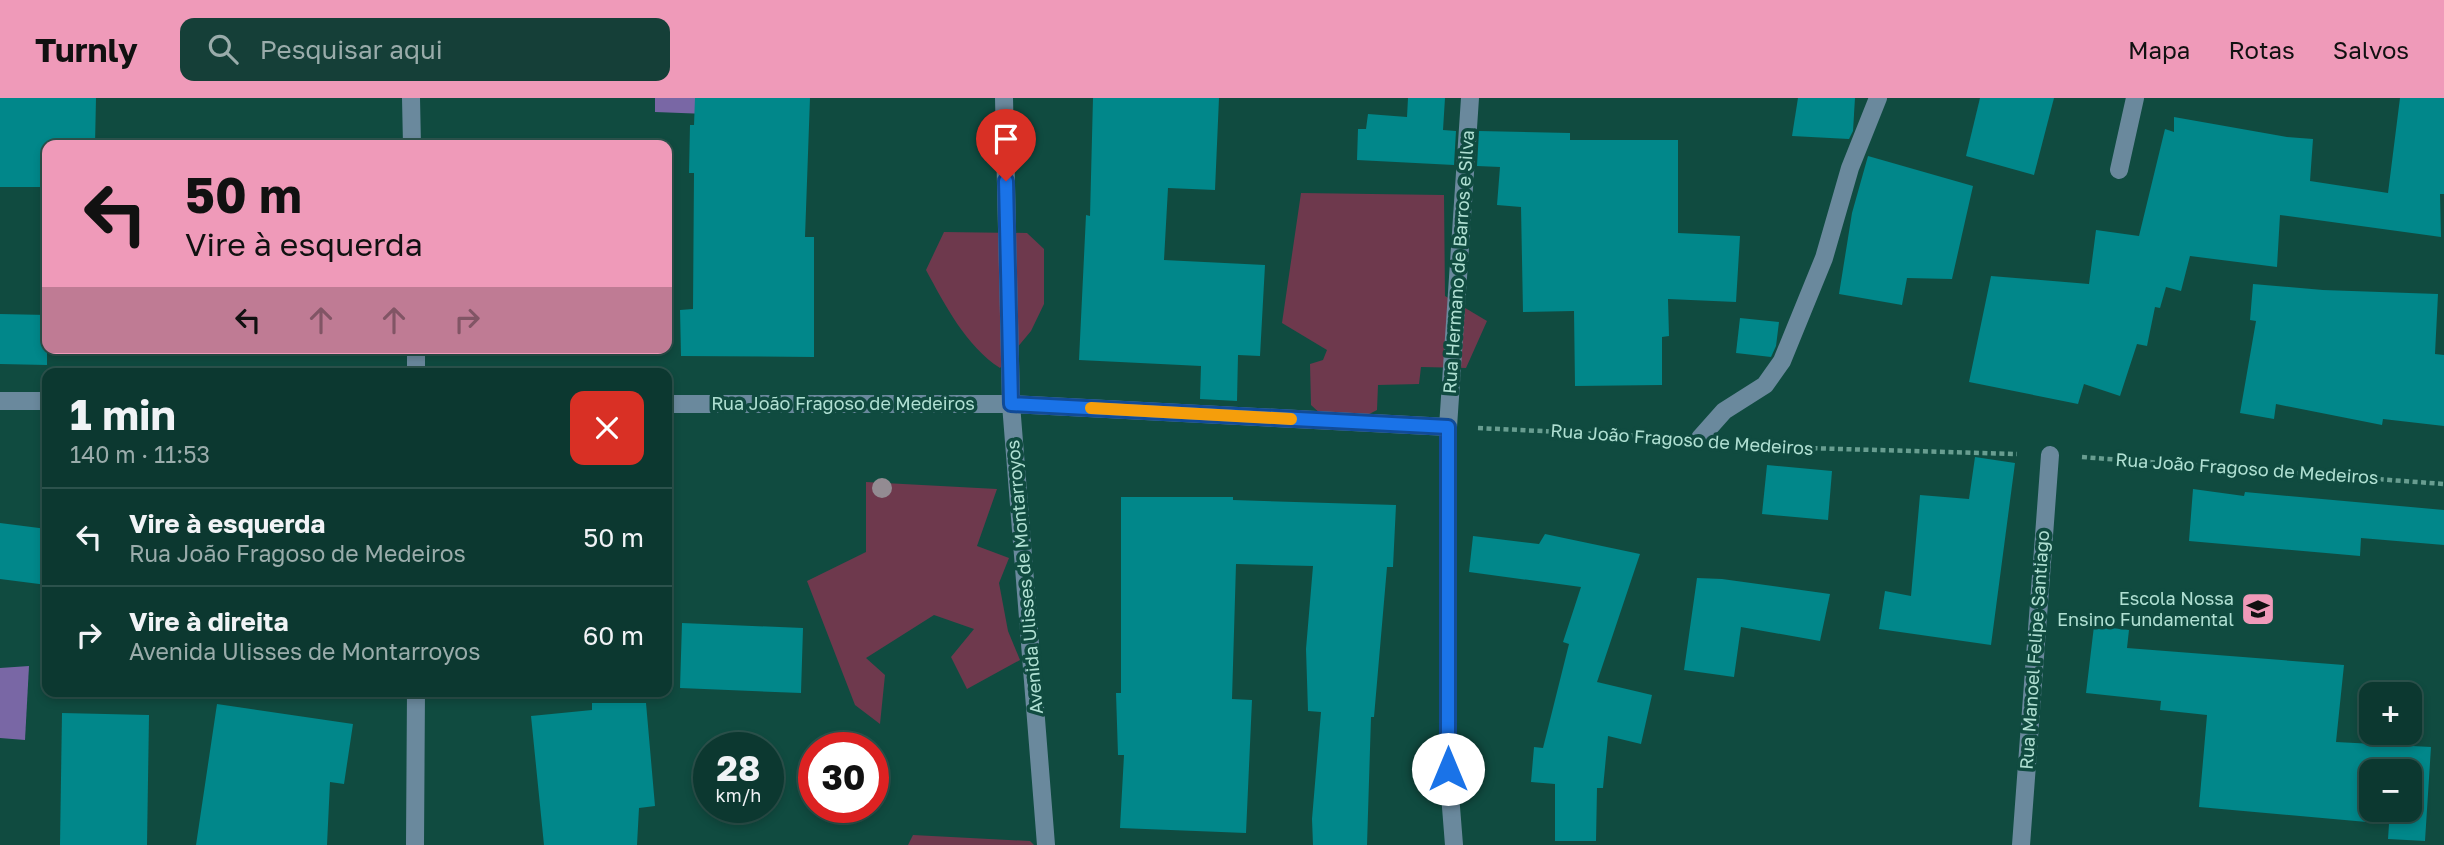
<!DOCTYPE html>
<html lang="pt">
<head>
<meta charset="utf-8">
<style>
  body { margin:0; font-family:"Golos Text",sans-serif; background:#153f38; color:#f1f3f6; height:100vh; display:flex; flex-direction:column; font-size:26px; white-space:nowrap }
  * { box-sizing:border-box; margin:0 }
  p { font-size:23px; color:#9aacab }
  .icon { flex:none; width:38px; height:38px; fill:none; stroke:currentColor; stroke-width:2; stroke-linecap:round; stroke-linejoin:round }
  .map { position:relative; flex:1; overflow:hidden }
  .details { position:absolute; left:42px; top:270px; width:630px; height:329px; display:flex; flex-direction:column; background:#0c3830; border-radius:14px; box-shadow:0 4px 10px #0003,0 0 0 2px #2c524c }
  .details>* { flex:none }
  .banner { position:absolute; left:42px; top:42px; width:630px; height:214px; border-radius:14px; box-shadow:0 4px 10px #0003,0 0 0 2px #2c524c; background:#ef9ab9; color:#111; overflow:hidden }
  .fabs { position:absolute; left:2359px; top:584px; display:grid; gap:14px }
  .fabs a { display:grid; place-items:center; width:63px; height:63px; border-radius:14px; background:#0c3830; box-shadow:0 4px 10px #0003,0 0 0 2px #2c524c; font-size:35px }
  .speed { position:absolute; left:693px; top:634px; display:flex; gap:14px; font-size:35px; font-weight:700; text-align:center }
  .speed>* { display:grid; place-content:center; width:91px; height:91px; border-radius:50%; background:#0c3830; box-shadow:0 4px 10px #0003,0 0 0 2px #2c524c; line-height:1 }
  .speed small { font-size:18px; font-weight:400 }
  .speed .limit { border:10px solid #d22; background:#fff; color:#111 }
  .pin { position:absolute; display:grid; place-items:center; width:60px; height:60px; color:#fff; margin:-72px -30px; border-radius:50% 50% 50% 0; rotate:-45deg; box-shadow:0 0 7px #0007 }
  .pin .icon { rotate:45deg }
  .me { position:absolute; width:77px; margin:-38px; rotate:0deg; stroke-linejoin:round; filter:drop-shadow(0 0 5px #0008) }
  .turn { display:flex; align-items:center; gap:24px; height:147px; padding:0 28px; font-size:32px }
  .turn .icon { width:91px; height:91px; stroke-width:2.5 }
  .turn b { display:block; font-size:49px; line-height:60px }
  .lanes { display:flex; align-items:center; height:66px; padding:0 28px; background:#0003; justify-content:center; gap:35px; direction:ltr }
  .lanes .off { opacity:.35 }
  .round { display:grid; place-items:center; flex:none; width:74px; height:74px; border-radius:14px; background:#153f38 }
  .summary { display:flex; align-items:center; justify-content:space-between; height:119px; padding:0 28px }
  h1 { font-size:42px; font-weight:700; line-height:52px }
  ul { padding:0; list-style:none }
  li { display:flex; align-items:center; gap:21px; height:98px; padding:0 28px; border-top:2px solid #2c524c }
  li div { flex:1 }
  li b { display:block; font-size:26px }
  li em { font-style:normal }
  header { display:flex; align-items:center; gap:42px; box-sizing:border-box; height:98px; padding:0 35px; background:#ef9ab9; color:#111 }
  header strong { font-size:33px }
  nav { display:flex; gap:38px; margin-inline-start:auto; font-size:24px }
  .search { width:490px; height:63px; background:#153f38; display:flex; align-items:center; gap:18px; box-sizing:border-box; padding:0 24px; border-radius:14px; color:#9aacab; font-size:26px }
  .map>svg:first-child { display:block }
  .green { fill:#6e394d }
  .water { fill:#7967a5 }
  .building { fill:#01878a; fill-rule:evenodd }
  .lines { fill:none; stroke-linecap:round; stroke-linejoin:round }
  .path { stroke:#689d90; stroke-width:4.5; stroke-dasharray:5 3.5; stroke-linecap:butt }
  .minor { stroke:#6a899d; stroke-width:18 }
  .tree { fill:#938b92 }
  .route-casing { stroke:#114b97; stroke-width:18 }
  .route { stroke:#1a73e8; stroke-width:12 }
  .slow { stroke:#f59e0b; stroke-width:12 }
  .labels { text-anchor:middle; stroke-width:7; stroke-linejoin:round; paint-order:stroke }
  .street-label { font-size:18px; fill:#b0e0d3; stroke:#104b40 }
  .poi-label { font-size:18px; fill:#b0e0d3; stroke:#104b40; text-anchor:end }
</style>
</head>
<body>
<header>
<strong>Turnly</strong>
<div class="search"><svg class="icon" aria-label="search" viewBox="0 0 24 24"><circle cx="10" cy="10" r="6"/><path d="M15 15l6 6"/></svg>Pesquisar aqui</div>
<nav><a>Mapa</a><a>Rotas</a><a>Salvos</a></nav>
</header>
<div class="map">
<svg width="2444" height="747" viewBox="0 0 2444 747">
  <rect width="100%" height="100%" fill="#104b40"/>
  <!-- green -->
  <g class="green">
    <path d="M1301 95 1444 97 1445 198 1487 223 1466 270 1421 269 1419 286 1378 287 1377 312 1338 332 1311 307 1310 266 1323 262 1327 252 1282 225Z"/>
    <path d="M944 134 1027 135 1044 151V206L1031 233 1000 270C966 248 945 207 926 172Z"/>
    <path d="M866 384 997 391 977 448 1009 460 999 485 1008 533 1020 562 967 591 951 559 974 531 934 517 866 560 885 577 880 626 855 607 807 483 866 454Z"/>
    <path d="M913 737 1030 743 1034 747H908Z"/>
  </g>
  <!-- water -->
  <g class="water">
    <path d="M655 0H709L707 16 655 14Z"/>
    <path d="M29 568 25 642 0 640V570Z"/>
  </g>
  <!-- building -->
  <g class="building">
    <path d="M0 0H96L95 47H47V89H0Z"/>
    <path d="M695 0H810L805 139H814V259L681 258 680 212 693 211 694 75H689L690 27H694Z"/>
    <path d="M1093 0H1219L1215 92 1168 90 1164 162 1265 167 1260 258 1238 257 1237 303 1200 301 1201 268 1079 262 1086 117 1090 118Z"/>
    <path d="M1408 0H1445L1443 32 1456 33 1454 67 1357 62 1358 31H1366L1368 16 1407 19Z"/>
    <path d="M1798 0H1855L1853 33 1849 41 1792 38Z"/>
    <path d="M1980 0H2054L2034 77 1966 58Z"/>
    <path d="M2400 0H2444V96H2440L2441 139 2280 117 2277 169 2190 158 2181 193 2166 189 2160 210 2155 209 2147 248 2137 246 2120 298 2084 286 2078 306 1969 284 1991 178 2089 186 2096 132 2139 138 2165 31 2174 34V19L2287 39 2313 41 2310 83 2388 95Z"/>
    <path d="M1479 33 1570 35V42H1678V135L1740 138 1736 204 1668 201 1669 238 1662 239V287L1575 288 1574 213 1523 214 1521 109 1497 107 1500 69 1477 68Z"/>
    <path d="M1868 58 1973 88 1952 181 1907 180 1902 207 1839 196 1852 115Z"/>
    <path d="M2253 186 2323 192 2438 196 2435 256 2444 257V328L2383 321 2382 327 2276 306 2274 321 2240 315 2256 223 2250 222Z"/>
    <path d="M0 216 47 217V267L0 266Z"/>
    <path d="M1740 220 1779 224 1776 248 1771 259 1736 255Z"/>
    <path d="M1975 359 2015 365 1991 547 1879 531 1885 493 1911 498 1920 397 1969 401Z"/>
    <path d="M1767 367 1832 373 1828 422 1762 416Z"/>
    <path d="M2193 391 2244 398 2245 394 2444 412V447L2361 440 2360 458 2189 443Z"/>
    <path d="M1121 399H1233V402L1396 407 1393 469H1387L1374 619H1371L1367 747H1313L1312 721 1321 614 1308 613 1306 551 1313 468 1236 466 1232 601 1252 602 1246 735 1120 730 1124 657H1118L1116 595H1121Z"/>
    <path d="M0 425 47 431V487L0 481Z"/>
    <path d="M1545 436 1640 456 1597 584 1652 597 1641 646 1608 638 1603 690H1597L1596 743H1555V686L1531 684 1534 649 1543 650 1569 546 1563 544 1581 489 1469 474 1473 438 1539 446Z"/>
    <path d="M1697 480 1722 481 1830 496 1820 543 1741 529 1734 579 1684 572Z"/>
    <path d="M682 525 803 530 801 595 680 590Z"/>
    <path d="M2094 528 2129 532 2127 550 2344 567 2336 644 2431 649 2425 743 2388 741 2389 726 2199 709 2207 617 2160 612 2161 603 2086 595ZM2371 674H2410V712H2371Z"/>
    <path d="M592 605H646L655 708 639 710 637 747H544L531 618 592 612Z"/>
    <path d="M217 606 353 626 344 686 330 684 327 747H196Z"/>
    <path d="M62 615 149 617 147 747H60Z"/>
  </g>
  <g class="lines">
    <!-- path -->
    <g class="path">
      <path d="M1478 330 1668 339"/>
      <path d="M1736 348 2017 356"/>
      <path d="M2082 359 2444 386"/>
    </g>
    <!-- minor -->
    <g class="minor">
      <path d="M411 0 412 47"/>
      <path d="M1004 0 1011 306 1046 747"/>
      <path d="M2119 72 2135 0"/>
      <path d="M416 250V275"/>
      <path d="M0 303H47"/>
      <path d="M667 306H1011L1448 329"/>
      <path d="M1700 340 1724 313 1765 287 1782 263 1824 160 1850 70 1878 0"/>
      <path d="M415 747 416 593"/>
      <path d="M1454 747 1448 671V329L1470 0"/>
      <path d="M2021 747 2050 357"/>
    </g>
  </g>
  <!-- trees -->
  <circle class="tree" cx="882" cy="390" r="10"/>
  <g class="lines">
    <!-- route casing -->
    <g class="route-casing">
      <path id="route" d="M1006 83 1011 306 1448 329V671"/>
    </g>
    <!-- route -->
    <use href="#route" class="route"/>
    <!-- slow -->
    <path class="slow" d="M1091 310 1291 321"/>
  </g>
  <!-- icons -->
  <defs>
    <g id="school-square" transform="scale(1.75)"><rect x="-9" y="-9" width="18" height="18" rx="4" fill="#ef9ab9" stroke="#104b40"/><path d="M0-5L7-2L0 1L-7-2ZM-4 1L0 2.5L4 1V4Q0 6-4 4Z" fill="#111"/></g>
  </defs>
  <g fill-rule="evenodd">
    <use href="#school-square" x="2258" y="511"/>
  </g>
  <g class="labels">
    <!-- street labels -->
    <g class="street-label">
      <text transform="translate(1459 164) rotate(-86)" y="6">Rua Hermano de Barros e Silva</text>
      <text x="843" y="312">Rua João Fragoso de Medeiros</text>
      <text transform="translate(1682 342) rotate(4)" y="6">Rua João Fragoso de Medeiros</text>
      <text transform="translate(2247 371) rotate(4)" y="6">Rua João Fragoso de Medeiros</text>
      <text transform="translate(1025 479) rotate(-95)" y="6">Avenida Ulisses de Montarroyos</text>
      <text transform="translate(2035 552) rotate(-86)" y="6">Rua Manoel Felipe Santiago</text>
    </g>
    <!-- poi labels -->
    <g class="poi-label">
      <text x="2234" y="507">Escola Nossa<tspan x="2234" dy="21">Ensino Fundamental</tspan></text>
    </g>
  </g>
</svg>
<div class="fabs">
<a>+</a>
<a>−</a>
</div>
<div class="speed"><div>28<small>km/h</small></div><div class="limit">30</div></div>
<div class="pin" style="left:1006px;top:83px;background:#d93025"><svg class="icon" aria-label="arrive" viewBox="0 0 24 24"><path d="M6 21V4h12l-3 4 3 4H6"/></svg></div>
<svg class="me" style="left:1448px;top:671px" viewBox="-20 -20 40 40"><circle r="19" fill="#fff"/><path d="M0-13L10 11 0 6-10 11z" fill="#1a73e8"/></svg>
<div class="banner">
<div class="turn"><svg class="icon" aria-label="left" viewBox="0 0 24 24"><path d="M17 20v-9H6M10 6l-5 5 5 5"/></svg><div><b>50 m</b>Vire à esquerda</div></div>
<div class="lanes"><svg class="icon" aria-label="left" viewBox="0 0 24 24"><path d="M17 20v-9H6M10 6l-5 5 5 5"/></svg><svg class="icon off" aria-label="ahead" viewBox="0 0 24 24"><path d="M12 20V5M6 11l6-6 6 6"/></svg><svg class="icon off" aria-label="ahead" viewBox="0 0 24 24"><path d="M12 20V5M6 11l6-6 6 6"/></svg><svg class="icon off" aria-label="right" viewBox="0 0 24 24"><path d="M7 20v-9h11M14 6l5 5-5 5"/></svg></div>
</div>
<section class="details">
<div class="summary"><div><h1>1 min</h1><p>140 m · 11:53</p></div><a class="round" style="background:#d93025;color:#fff"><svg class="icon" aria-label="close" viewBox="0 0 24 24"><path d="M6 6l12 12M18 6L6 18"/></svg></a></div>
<ul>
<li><svg class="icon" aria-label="left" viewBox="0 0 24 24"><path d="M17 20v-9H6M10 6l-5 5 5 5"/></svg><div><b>Vire à esquerda</b><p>Rua João Fragoso de Medeiros</p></div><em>50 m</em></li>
<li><svg class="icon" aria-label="right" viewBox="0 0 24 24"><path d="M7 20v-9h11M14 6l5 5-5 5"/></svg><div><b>Vire à direita</b><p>Avenida Ulisses de Montarroyos</p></div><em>60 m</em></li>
</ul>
</section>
</div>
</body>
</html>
